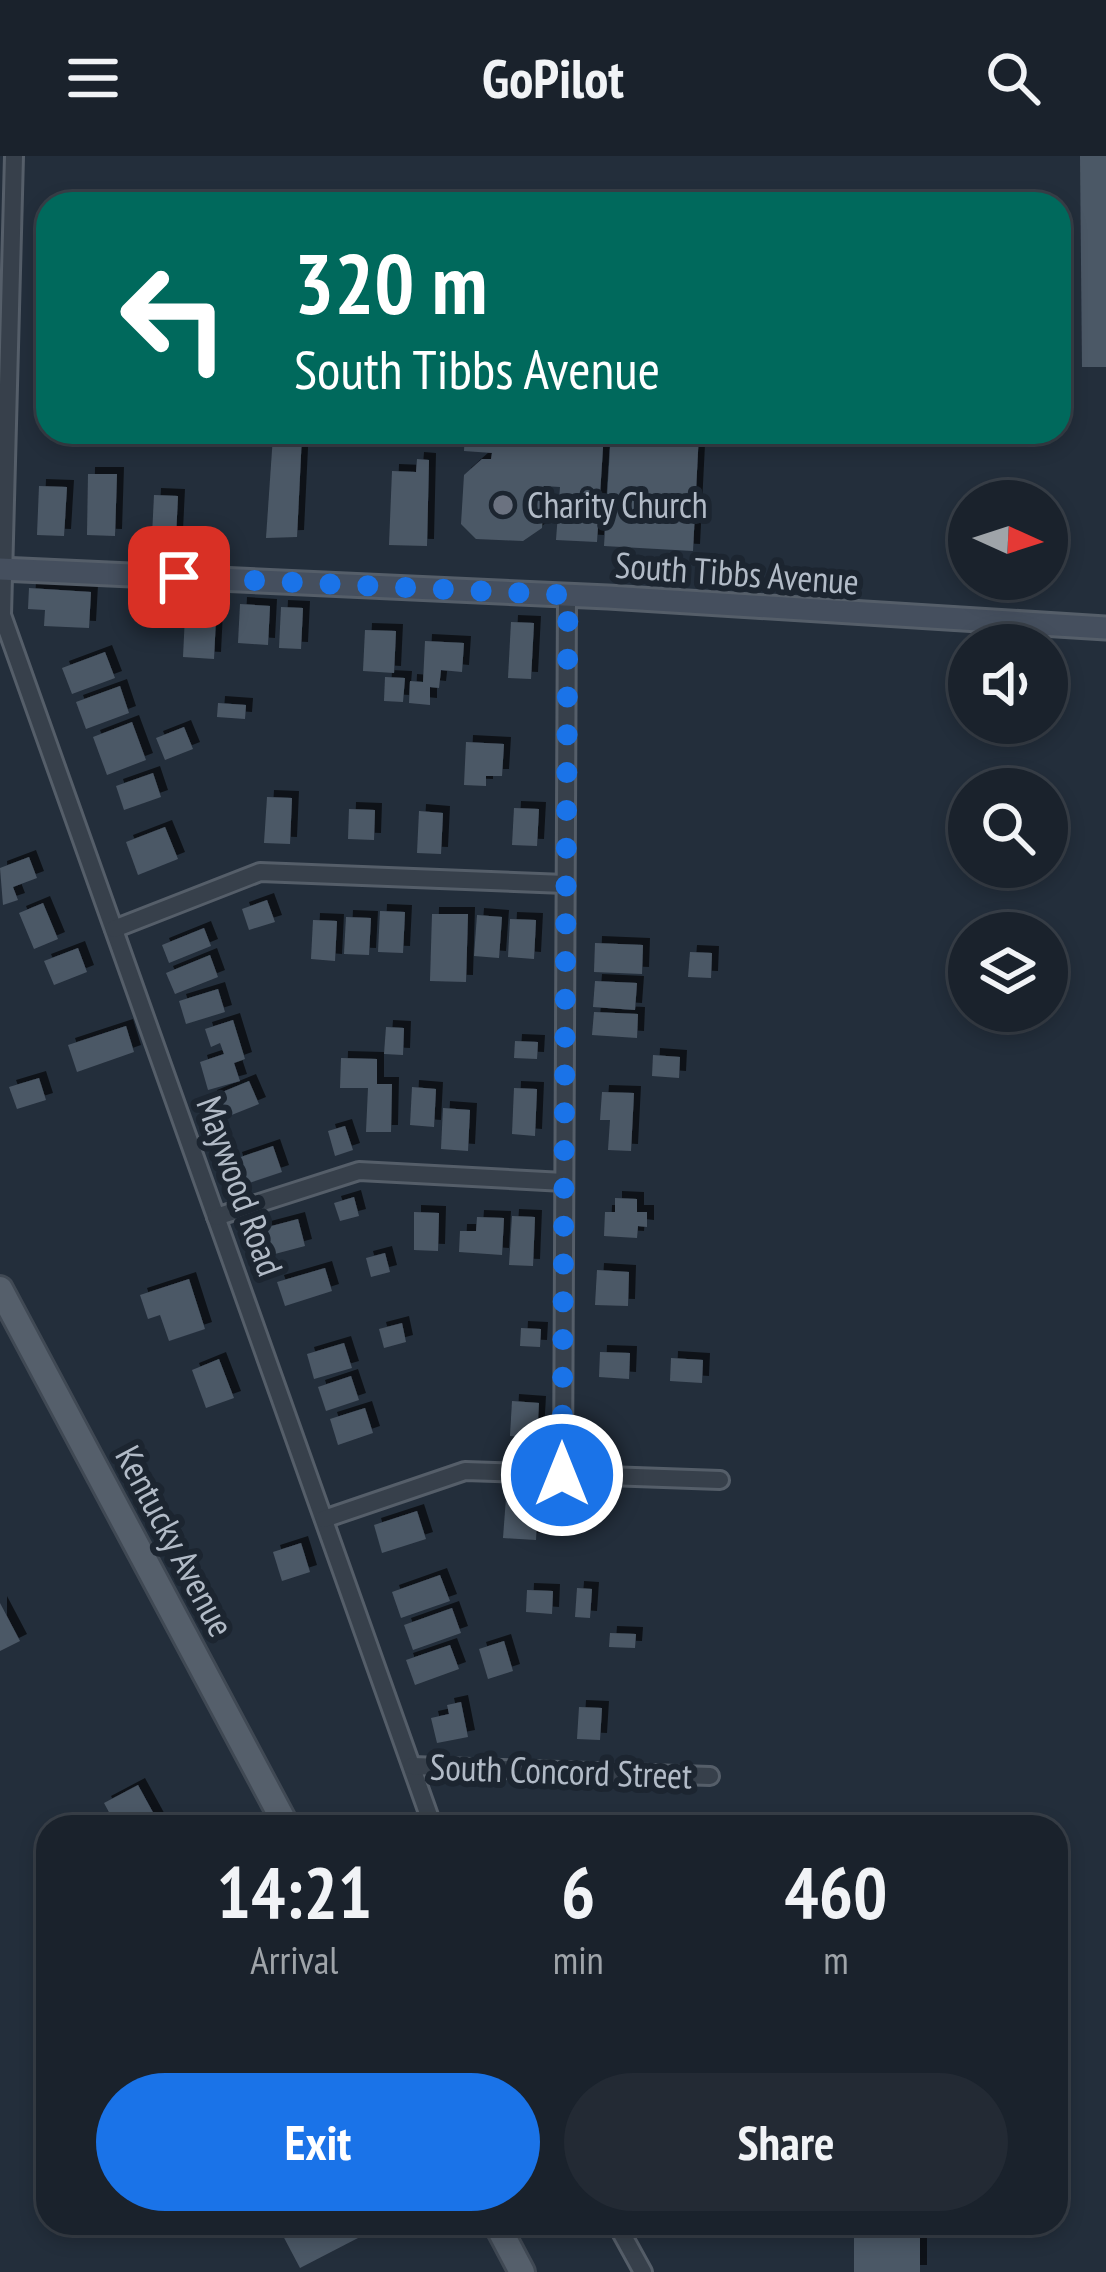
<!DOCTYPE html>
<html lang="en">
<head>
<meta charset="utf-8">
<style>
  body { margin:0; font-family:"PT Sans Narrow",sans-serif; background:#232a34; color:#f1f3f6; height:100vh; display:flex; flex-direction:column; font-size:45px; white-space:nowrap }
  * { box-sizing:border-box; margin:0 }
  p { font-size:39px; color:#9fa4a9 }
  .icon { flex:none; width:66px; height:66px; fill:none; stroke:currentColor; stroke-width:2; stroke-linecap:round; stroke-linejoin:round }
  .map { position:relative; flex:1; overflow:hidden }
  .sheet { position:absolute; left:36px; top:1659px; width:1032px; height:420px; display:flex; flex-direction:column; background:#1a222c; border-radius:36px; box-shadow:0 6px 18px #0003,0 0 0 3px #383f48 }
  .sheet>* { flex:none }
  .banner { position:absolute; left:36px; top:36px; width:1035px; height:252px; border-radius:36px; box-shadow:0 6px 18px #0003,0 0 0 3px #383f48; background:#00695c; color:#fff; overflow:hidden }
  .needle { width:78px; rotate:93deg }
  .controls { position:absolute; left:948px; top:324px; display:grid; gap:24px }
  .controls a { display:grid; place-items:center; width:120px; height:120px; border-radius:50%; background:#1a222c; box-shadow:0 6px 18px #0003,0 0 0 3px #383f48; font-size:60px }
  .pin { position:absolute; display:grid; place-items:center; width:102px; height:102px; color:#fff; margin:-51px; border-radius:24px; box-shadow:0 6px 18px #0006 }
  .me { position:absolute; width:132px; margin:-66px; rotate:0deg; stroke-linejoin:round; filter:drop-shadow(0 0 9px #0008) }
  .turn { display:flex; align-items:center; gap:42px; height:252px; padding:0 60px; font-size:54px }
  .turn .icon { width:156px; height:156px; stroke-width:2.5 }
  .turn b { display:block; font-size:84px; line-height:102px }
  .eta { display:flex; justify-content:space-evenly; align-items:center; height:204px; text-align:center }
  .eta b { font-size:72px; font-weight:600; line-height:84px }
  .primary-button { display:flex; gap:24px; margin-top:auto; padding:24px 60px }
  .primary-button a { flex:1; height:138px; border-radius:72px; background:#1a73e8; color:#fff; font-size:48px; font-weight:600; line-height:138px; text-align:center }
  .primary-button a+a { background:#232a34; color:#f1f3f6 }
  header { display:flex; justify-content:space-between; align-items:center; height:156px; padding:0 60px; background:#1a222c; font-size:54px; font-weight:600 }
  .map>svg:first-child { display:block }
  .building { fill:#4c5866; filter:url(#shadow) }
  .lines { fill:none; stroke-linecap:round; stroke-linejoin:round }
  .street-casing { stroke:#555e69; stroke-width:22 }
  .secondary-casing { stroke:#555e69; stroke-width:27 }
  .primary-casing { stroke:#404954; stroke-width:30 }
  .street { stroke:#37404b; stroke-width:16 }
  .secondary { stroke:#454f5e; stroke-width:21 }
  .primary { stroke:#555f6b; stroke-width:24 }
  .route { stroke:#1a73e8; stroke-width:21; stroke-dasharray:0 37.8 }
  .worship-dot { fill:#6b7280; stroke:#1c2530; stroke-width:4.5 }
  .labels { text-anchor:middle; stroke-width:12; stroke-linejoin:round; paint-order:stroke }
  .poi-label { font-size:36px; fill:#b2bbc7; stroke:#1c2530; text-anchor:start }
  .street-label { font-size:36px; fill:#b2bbc7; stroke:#1c2530 }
</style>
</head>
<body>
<header><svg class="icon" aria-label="menu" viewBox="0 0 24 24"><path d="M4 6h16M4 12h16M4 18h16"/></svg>GoPilot<svg class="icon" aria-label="search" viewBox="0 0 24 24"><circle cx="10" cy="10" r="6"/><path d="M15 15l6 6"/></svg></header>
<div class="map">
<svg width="1106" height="2116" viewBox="0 0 1106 2116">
  <defs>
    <filter id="shadow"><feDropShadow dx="7" dy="-7" stdDeviation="0" flood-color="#0009"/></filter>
  </defs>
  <rect width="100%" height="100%" fill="#232e3b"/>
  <!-- building -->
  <g class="building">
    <path d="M1080 0H1106V211H1082Z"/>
    <path d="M465 276H604L597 386 556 384 560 331 544 330 542 372 523 385 476 383 461 368 464 319 482 303H491L492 297 464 295Z"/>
    <path d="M611 276H699L693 395 604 390Z"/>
    <path d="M302 279 297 381 266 382 273 280Z"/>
    <path d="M417 303 429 304 427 390 389 389 392 315 416 316Z"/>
    <path d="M88 318H117L115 380 87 379Z"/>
    <path d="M39 330 67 331 64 380 37 379Z"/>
    <path d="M154 339 178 340 176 381 152 380Z"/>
    <path d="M29 432 91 436 89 472 44 470 45 454 28 453Z"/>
    <path d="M240 448 270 450 268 489 238 487Z"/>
    <path d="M281 451 303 452 301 493 279 492Z"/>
    <path d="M185 460 216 462 214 503 183 501Z"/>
    <path d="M511 466 534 467 531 523 508 522Z"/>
    <path d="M365 474 396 475 394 517 363 515Z"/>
    <path d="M425 485 464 487 462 516 441 514 439 532 430 531V549L409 547 410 525 423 526Z"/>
    <path d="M105 496 115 522 72 538 62 512Z"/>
    <path d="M385 521 405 522 403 546 384 545Z"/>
    <path d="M120 530 129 557 86 573 76 546Z"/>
    <path d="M218 547 246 549 245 563 217 561Z"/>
    <path d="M132 566 146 604 107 619 93 581Z"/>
    <path d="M184 571 193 593 165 604 156 582Z"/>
    <path d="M466 586 504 588 502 620H486V630L464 629Z"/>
    <path d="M153 617 161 641 124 654 116 630Z"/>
    <path d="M267 641 292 642 290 688 264 687Z"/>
    <path d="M514 652 539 653 537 690 512 689Z"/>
    <path d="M349 653 375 654 374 684 348 683Z"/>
    <path d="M419 655 443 657 441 698 417 697Z"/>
    <path d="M165 671 178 703 138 719 126 686Z"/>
    <path d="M29 701 37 722 13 731 18 744 3 749 0 712Z"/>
    <path d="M267 744 275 766 249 774 242 753Z"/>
    <path d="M43 747 58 783 34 793 19 757Z"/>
    <path d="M380 755 405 756 403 797 378 796Z"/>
    <path d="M432 758H468L466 826 430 825Z"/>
    <path d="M477 759 502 761 499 802 474 800Z"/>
    <path d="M346 761 371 762 369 799 344 798Z"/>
    <path d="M510 763 536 764 534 803 508 801Z"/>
    <path d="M313 764 337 765 335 805 311 803Z"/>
    <path d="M204 772 211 790 169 807 162 789Z"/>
    <path d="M595 787 643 789 642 818 594 816Z"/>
    <path d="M78 792 87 816 54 829 44 805Z"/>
    <path d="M690 796 712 797 711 822 688 821Z"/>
    <path d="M210 799 218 821 175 838 166 817Z"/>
    <path d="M595 825 637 827 635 854 593 851Z"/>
    <path d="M218 833 225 856 186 868 179 845Z"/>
    <path d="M594 856 638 858 637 882 592 879Z"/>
    <path d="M233 864 245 903 234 907 240 925 208 934 200 906 224 898 220 887 211 891 205 873Z"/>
    <path d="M126 870 134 896 77 916 68 889Z"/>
    <path d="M386 871 404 872 403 899 384 898Z"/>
    <path d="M515 885 538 886 537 903 514 902Z"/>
    <path d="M653 899 680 901 679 922 652 920Z"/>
    <path d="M341 902 377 903V928H392L391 976H366L368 932H340Z"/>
    <path d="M39 922 46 944 17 953 9 931Z"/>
    <path d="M249 925 259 948 219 964 210 941Z"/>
    <path d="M412 931 436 933 434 971 410 969Z"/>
    <path d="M514 932 537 933 535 980 512 978Z"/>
    <path d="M602 936 634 937 631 995 608 994 610 964H600Z"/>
    <path d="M443 952 470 954 468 995 441 993Z"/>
    <path d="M345 970 353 994 335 1000 328 975Z"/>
    <path d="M273 990 282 1016 243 1029 235 1003Z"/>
    <path d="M354 1041 359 1060 340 1065 334 1047Z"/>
    <path d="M615 1042 637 1043V1056H647V1071L638 1070 637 1082 604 1080 605 1056H615Z"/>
    <path d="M414 1056 439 1057 438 1095 414 1094Z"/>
    <path d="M512 1060 535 1061 533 1110 509 1109Z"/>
    <path d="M477 1061 504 1062 502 1099 459 1096 460 1075H476Z"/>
    <path d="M298 1063 305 1090 271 1099 264 1072Z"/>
    <path d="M385 1097 390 1116 371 1121 366 1102Z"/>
    <path d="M325 1112 332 1135 285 1150 277 1126Z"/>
    <path d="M597 1114 629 1116 628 1150 595 1149Z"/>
    <path d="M189 1123 205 1173 169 1185 160 1159 148 1163 140 1139Z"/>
    <path d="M402 1167 406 1186 384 1192 379 1173Z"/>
    <path d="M521 1172 541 1173 540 1191 520 1190Z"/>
    <path d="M344 1187 352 1212 314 1223 307 1198Z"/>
    <path d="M600 1196 630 1197 629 1223 599 1221Z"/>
    <path d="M671 1202 703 1204 702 1227 670 1225Z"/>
    <path d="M219 1203 234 1242 206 1252 192 1214Z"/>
    <path d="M351 1220 359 1244 326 1255 318 1231Z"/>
    <path d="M512 1245 539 1247 537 1282 510 1280Z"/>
    <path d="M365 1252 373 1277 338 1289 330 1263Z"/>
    <path d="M506 1342 538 1344 536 1384 503 1382Z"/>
    <path d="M417 1355 426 1383 382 1397 374 1369Z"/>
    <path d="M301 1387 310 1416 282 1425 273 1396Z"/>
    <path d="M440 1419 450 1445 401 1462 392 1436Z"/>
    <path d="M577 1432 592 1433 590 1462 575 1461Z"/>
    <path d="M527 1434 553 1435 552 1458 526 1456Z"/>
    <path d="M0 1447 20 1485 0 1495Z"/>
    <path d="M452 1452 461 1477 413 1494 404 1469Z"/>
    <path d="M610 1477 636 1478 635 1492 609 1491Z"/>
    <path d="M504 1485 513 1515 488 1523 479 1493Z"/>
    <path d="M450 1489 459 1513 415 1529 406 1504Z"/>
    <path d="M461 1546 468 1581 437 1587 431 1562 449 1558 447 1549Z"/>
    <path d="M579 1551 602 1552 600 1584 577 1583Z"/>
    <path d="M138 1629 161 1671H117L104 1647Z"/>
    <path d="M298 2067H387L300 2112 281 2076Z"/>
    <rect x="854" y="2067" width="66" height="49"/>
  </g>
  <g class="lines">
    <!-- street casing -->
    <g class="street-casing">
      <g id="street">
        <path d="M14 0 2 459 433 1671"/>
        <path d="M114 773 260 716 565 728"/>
        <path d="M216 1061 359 1015 564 1026"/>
        <path d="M563 1319 567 439"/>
        <path d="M324 1363 465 1315 720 1324"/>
        <path d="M412 1610 710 1620"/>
        <path d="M616 2067 643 2116"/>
      </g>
    </g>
    <!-- secondary casing -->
    <g class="secondary-casing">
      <path id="secondary" d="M0 413 608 441 1106 472"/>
    </g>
    <!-- primary casing -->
    <g class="primary-casing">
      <g id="primary">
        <path d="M0 1133 287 1671"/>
        <path d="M496 2067 522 2116"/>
      </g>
    </g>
    <!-- street -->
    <use href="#street" class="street"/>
    <!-- secondary -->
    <use href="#secondary" class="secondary"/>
    <!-- primary -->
    <use href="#primary" class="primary"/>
  </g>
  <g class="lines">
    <!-- route -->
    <path class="route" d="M179 421 568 439 562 1319"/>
  </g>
  <!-- markers -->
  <circle class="worship-dot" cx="503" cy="349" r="12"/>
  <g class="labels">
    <!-- poi labels -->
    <g class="poi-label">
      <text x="527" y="362">Charity Church</text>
    </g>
    <!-- street labels -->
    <g class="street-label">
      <text transform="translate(737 417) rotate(4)" y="13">South Tibbs Avenue</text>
      <text transform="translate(240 1030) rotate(70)" y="13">Maywood Road</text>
      <text transform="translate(175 1385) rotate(62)" y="13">Kentucky Avenue</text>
      <text transform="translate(561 1615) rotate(2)" y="13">South Concord Street</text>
    </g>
  </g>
</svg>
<div class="controls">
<a><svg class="needle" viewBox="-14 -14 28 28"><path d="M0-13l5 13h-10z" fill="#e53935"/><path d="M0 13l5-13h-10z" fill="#9fa4a9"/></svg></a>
<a><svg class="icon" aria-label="sound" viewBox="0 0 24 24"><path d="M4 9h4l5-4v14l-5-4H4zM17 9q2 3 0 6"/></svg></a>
<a><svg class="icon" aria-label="search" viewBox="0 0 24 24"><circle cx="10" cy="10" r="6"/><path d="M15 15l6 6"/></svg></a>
<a><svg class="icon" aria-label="layers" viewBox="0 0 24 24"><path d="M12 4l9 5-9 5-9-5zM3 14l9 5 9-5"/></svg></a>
</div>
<div class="pin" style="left:179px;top:421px;background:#d93025"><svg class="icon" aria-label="arrive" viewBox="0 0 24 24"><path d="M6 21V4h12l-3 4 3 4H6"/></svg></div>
<svg class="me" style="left:562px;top:1319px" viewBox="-20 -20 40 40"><circle r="17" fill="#1a73e8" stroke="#fff" stroke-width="3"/><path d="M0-11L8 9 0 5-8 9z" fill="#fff"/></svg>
<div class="banner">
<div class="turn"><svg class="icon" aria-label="left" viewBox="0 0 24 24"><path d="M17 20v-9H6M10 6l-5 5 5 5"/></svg><div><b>320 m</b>South Tibbs Avenue</div></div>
</div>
<section class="sheet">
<div class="eta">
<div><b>14:21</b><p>Arrival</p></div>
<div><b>6</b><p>min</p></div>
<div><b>460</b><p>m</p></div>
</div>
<div class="primary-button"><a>Exit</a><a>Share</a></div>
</section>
</div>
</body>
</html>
